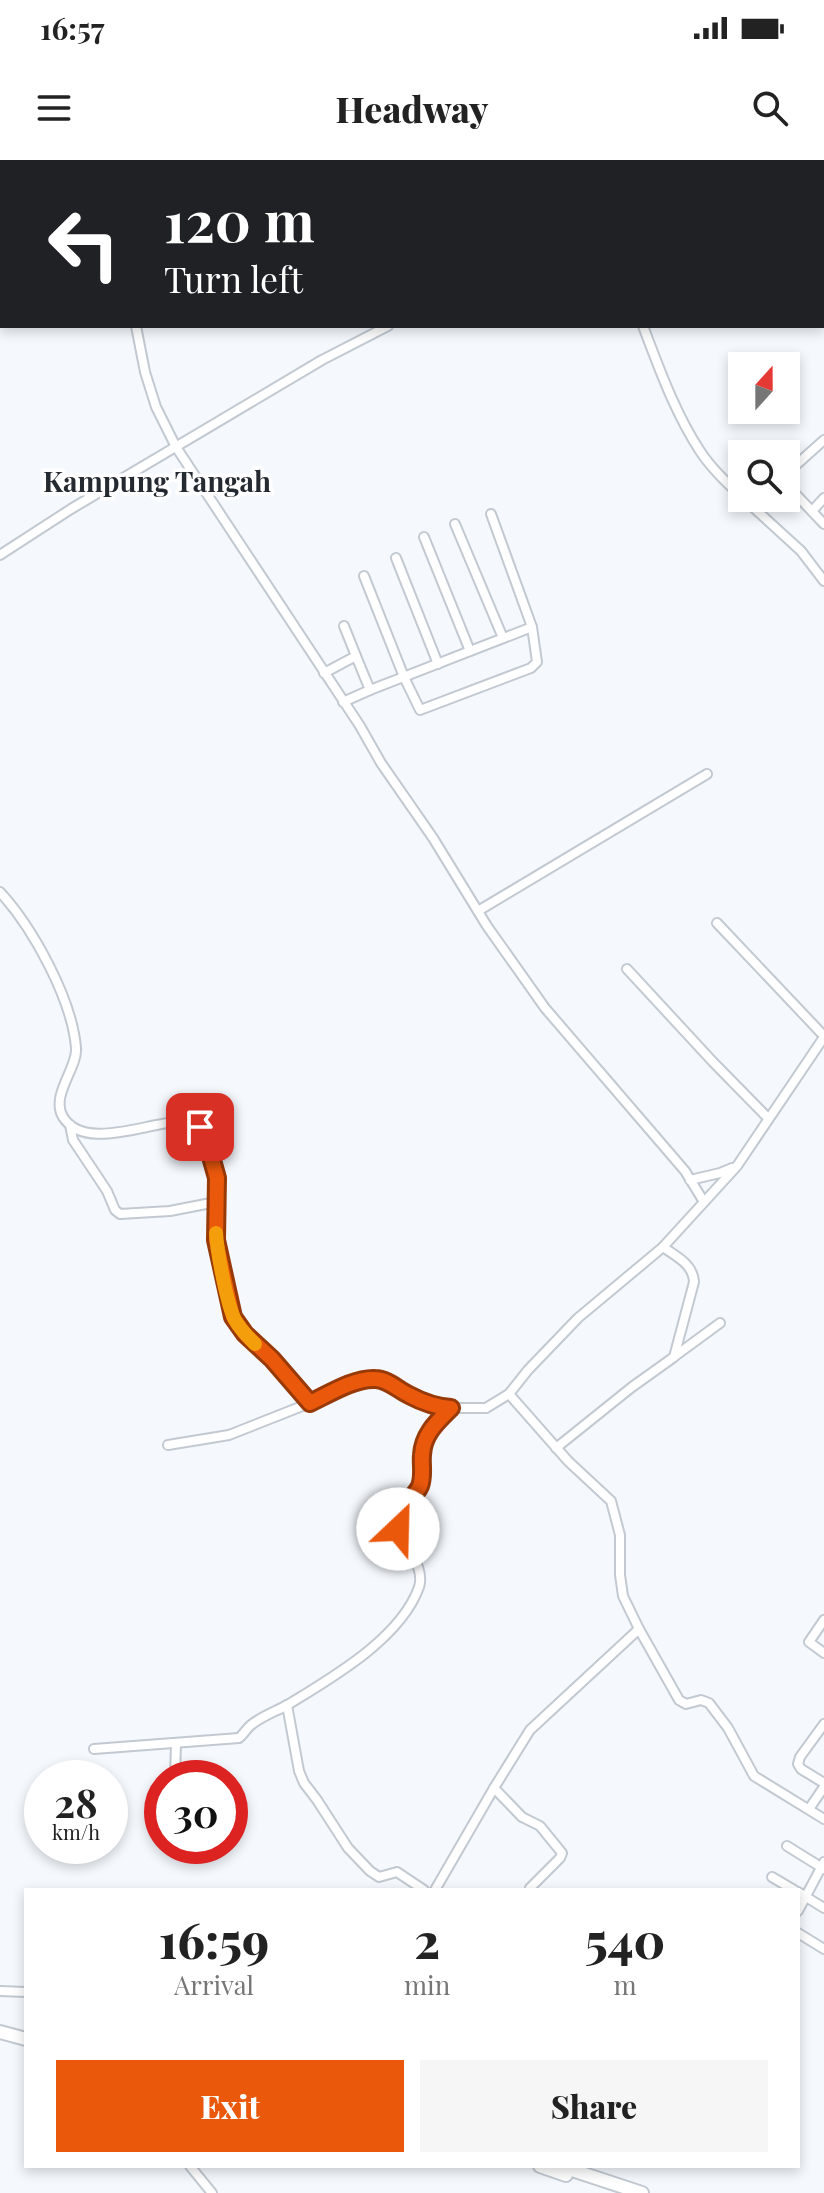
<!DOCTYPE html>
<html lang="en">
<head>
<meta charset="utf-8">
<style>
  body { margin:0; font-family:"Playfair Display",serif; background:#f6f6f6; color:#222; height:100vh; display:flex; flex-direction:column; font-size:30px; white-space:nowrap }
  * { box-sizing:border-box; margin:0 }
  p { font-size:26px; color:#767676 }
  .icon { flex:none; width:44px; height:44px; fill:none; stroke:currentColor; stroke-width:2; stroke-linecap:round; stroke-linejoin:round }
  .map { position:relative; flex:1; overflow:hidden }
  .side { position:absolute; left:24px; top:1728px; width:776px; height:280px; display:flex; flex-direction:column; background:#fff; border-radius:0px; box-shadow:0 4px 12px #0003 }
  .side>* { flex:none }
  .top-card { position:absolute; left:0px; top:0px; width:824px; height:168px; box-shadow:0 4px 12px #0003; background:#202124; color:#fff; overflow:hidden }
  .needle { width:52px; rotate:21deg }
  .buttons { position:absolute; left:728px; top:192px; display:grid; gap:16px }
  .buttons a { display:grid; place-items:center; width:72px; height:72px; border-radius:0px; background:#fff; box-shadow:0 4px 12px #0003; font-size:40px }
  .speed { position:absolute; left:24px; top:1600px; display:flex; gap:16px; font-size:40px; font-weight:700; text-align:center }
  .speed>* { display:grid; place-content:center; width:104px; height:104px; border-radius:50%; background:#fff; box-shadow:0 4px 12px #0003; line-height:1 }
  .speed small { font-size:20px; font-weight:400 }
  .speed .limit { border:12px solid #d22; background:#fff; color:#111 }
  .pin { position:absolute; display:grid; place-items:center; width:68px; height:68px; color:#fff; margin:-34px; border-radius:16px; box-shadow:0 4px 12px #0006 }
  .me { position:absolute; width:88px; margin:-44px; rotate:24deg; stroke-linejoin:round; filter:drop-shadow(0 0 6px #0008) }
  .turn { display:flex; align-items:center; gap:28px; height:168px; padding:0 32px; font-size:36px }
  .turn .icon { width:104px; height:104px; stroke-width:2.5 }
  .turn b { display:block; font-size:56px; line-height:68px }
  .eta { display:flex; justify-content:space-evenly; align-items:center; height:136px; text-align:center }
  .eta b { font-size:48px; font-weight:800; line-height:56px }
  .button { display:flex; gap:16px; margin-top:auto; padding:16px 32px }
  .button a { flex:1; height:92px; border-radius:0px; background:#ea580c; color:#fff; font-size:32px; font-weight:800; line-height:92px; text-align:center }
  .button a+a { background:#f6f6f6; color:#222 }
  .status { display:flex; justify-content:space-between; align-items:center; height:56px; padding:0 40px; background:#fff; direction:ltr }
  .status svg { height:22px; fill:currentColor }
  header { display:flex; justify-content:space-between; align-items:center; height:104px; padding:0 32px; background:#fff; font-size:36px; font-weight:800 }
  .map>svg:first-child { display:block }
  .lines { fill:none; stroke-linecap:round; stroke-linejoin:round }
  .minor-casing { stroke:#c2c9d1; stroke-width:12 }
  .trunk-casing { stroke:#c2c9d1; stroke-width:16 }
  .minor { stroke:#fff; stroke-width:8 }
  .trunk { stroke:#fff; stroke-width:12 }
  .route-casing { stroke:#983908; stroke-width:20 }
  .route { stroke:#ea580c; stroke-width:14 }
  .slow { stroke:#f59e0b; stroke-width:14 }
  .labels { text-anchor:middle; stroke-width:7; stroke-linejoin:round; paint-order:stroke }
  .quarter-label { font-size:28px; font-weight:bold; fill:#252a30; stroke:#fff }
</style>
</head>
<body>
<div class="status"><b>16:57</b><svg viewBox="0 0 49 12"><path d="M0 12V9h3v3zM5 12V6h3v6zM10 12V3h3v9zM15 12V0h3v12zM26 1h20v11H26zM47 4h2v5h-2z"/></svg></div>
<header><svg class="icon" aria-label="menu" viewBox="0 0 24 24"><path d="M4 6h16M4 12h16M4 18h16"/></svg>Headway<svg class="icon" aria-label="search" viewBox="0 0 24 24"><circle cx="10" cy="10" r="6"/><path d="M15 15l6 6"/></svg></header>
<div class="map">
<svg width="824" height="2033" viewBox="0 0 824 2033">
  <rect width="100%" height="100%" fill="#f5f9fe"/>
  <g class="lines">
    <!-- minor casing -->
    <g class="minor-casing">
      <g id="minor">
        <path d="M54 0 55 2"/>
        <path d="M287 0V2"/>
        <path d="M26 2 29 0"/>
        <path d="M370 2 375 0"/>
        <path d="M810 2 816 0"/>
        <path d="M0 23 2 21"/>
        <path d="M136 166 145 212 156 247 176 287 360 566 381 603 433 678 487 766 545 848 685 1011 704 1042"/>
        <path d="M643 166C659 208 675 253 700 291 711 308 727 323 742 337"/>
        <path d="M786 314 824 280"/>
        <path d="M786 324 824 364"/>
        <path d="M743 338 801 391 824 421"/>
        <path d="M812 351 824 338"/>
        <path d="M455 364 503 478"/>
        <path d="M424 377 470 491"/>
        <path d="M0 395 71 349 322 200 388 166"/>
        <path d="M396 398 438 504"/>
        <path d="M364 416 404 517 420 550 531 508 537 502 532 467"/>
        <path d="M356 496 370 530 532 467 491 354"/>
        <path d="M324 513 356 496 344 466"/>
        <path d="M343 542 370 530"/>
        <path d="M0 732C33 768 72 839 76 888 78 907 50 936 63 957 90 1000 180 944 200 968 203 972 206 980 208 985 212 995 216 1009 217 1020 219 1040 214 1060 216 1080 218 1098 226 1141 233 1157 241 1174 257 1185 270 1197 284 1211 297 1228 310 1243L355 1223 375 1219 388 1223 411 1236 439 1248H486L509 1234 568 1301 611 1341 620 1375V1415L623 1436 639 1469"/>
        <path d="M478 751 707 614"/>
        <path d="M717 763 824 876"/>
        <path d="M627 809 713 902 768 958"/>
        <path d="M70 965 73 980 107 1031 115 1050 120 1054 170 1051 216 1042"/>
        <path d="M690 1020 720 1013 732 1008"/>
        <path d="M675 1196 720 1163"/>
        <path d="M509 1234 528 1210 578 1158 663 1087 737 1006 824 877"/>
        <path d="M168 1285 229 1275 310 1243"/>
        <path d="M556 1288 632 1227 674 1197 694 1122C693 1104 677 1097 663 1087"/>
        <path d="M824 1460 809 1482 824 1493"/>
        <path d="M287 1545 299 1611 304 1623 317 1640 348 1688 370 1711 379 1717 397 1712 424 1730"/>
        <path d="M824 1564 800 1597 798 1604 801 1609 824 1623"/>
        <path d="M94 1589 239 1578C244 1574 246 1569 251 1565 262 1556 277 1551 289 1544 333 1517 401 1478 419 1427 426 1405 401 1385 398 1364 395 1345 415 1340 421 1324 424 1314 421 1303 422 1293 423 1273 438 1261 451 1248"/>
        <path d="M175 1618 176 1583"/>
        <path d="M494 1628 522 1657 540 1666 562 1693 560 1698 530 1728"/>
        <path d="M809 1649 824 1627"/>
        <path d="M787 1686 824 1709"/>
        <path d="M772 1717 794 1730"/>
        <path d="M435 1730 494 1628 530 1570 639 1469 679 1540 686 1544 701 1540 709 1543 728 1568 754 1616 824 1659"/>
        <path d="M798 1732 824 1748"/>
        <path d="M798 1751 824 1702"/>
        <path d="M798 1773 824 1789"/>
        <path d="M0 1831 26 1832"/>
        <path d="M190 2006 212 2033"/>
      </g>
    </g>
    <!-- trunk casing -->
    <g class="trunk-casing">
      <g id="trunk">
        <path d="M0 1872 26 1879"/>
        <path d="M540 2006 566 2015"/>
        <path d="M560 2006 642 2033"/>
      </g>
    </g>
    <!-- minor -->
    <use href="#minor" class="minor"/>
    <!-- trunk -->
    <use href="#trunk" class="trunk"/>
  </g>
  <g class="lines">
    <!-- route casing -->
    <g class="route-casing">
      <path id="route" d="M200 967 208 986 217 1018 216 1080 233 1157 245 1174 272 1199 310 1243C329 1234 354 1218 375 1219 388 1219 398 1230 409 1235 422 1242 436 1247 451 1248 437 1262 423 1274 422 1295 421 1305 424 1316 420 1326 412 1344 393 1343 398 1369"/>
    </g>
    <!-- route -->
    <use href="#route" class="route"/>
    <!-- slow -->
    <path class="slow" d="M216 1073C217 1091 227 1145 235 1160 240 1169 247 1176 255 1184"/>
  </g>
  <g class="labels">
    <!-- quarter labels -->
    <g class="quarter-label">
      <text x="157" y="332">Kampung Tangah</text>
    </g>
  </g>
</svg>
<div class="buttons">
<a><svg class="needle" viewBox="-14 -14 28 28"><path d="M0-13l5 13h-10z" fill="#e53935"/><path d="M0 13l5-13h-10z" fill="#767676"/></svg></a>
<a><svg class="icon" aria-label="search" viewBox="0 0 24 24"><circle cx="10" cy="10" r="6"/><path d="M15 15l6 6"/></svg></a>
</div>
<div class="speed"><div>28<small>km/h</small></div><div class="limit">30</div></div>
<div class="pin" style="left:200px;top:967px;background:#d93025"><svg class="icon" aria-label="arrive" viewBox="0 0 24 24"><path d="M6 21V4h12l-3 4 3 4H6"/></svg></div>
<svg class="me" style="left:398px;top:1369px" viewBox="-20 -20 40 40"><circle r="19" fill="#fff"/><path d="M0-13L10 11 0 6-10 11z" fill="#ea580c"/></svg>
<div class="top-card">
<div class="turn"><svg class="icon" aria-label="left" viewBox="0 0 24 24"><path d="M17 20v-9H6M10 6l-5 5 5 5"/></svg><div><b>120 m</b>Turn left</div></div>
</div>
<section class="side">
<div class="eta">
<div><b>16:59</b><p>Arrival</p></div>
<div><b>2</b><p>min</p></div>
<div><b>540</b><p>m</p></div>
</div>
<div class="button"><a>Exit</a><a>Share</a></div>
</section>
</div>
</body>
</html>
